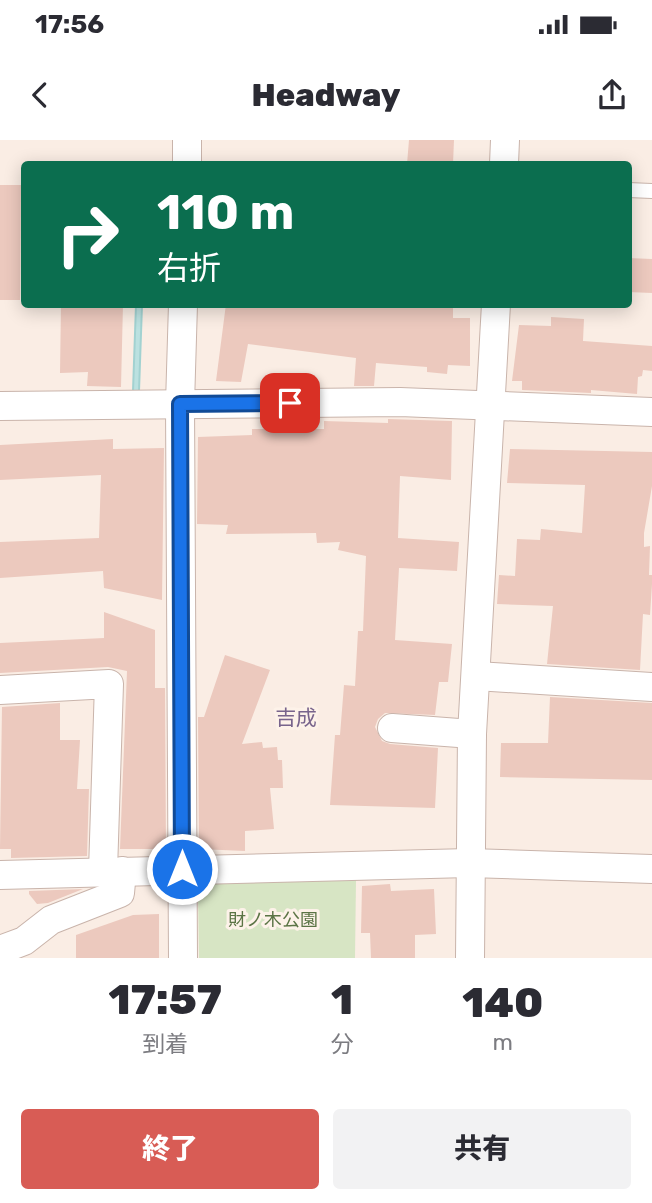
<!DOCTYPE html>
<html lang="ja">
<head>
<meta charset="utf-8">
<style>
  body { margin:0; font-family:Rubik,"Noto Sans JP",sans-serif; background:#f2f2f3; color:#2b2b33; height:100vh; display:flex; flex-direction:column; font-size:26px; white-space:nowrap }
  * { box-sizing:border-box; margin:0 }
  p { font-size:23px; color:#7c7c81 }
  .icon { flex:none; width:38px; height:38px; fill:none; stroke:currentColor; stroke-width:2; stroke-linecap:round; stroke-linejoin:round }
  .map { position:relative; height:818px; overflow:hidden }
  .drawer { display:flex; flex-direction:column; background:#fff; flex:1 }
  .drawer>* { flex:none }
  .banner { position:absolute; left:21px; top:21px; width:611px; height:147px; border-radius:7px; box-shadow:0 4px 18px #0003; background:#0b6e4f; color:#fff; overflow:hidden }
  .pin { position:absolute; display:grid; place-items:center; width:60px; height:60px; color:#fff; margin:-30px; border-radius:14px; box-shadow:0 4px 10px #0006 }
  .me { position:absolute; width:77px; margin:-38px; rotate:0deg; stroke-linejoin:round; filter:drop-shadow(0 0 5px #0008) }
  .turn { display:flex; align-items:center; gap:24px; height:147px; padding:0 21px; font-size:32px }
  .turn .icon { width:91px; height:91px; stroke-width:2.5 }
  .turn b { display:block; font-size:49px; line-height:60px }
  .eta { display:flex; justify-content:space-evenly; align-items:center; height:119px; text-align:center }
  .eta b { font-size:42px; font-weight:800; line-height:49px }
  .cta { display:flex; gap:14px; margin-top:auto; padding:14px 21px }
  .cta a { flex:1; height:80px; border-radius:7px; background:#d85c55; color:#fff; font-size:28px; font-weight:800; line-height:80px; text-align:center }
  .cta a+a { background:#f2f2f3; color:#2b2b33 }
  .status { display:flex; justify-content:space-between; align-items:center; height:49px; padding:0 35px; background:#fff; direction:ltr }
  .status svg { height:19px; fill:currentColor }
  header { display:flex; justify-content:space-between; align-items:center; height:91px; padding:0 21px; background:#fff; font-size:32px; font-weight:800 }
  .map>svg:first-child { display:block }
  .green { fill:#d7e5c4 }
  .water { fill:#bbe1e0; stroke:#a2d2d1; stroke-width:2 }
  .building { fill:#ecc9be }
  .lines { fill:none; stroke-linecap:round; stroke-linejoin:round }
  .service-casing { stroke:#c9b4ab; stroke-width:16 }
  .minor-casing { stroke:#c9b4ab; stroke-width:30 }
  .service { stroke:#fff; stroke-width:14 }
  .minor { stroke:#fff; stroke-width:28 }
  .route-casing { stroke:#114b97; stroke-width:18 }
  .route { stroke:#1a73e8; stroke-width:12 }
  .labels { text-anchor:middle; stroke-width:6; stroke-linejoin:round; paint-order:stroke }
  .park-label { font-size:18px; fill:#5b7445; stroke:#fdf2e9 }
  .quarter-label { font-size:21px; fill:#78648c; stroke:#fdf2e9 }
</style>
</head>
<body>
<div class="status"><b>17:56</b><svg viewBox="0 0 49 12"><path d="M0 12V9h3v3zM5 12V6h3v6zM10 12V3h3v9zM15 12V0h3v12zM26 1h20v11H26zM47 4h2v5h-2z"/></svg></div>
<header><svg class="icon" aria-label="back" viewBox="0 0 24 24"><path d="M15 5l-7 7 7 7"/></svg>Headway<svg class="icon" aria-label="share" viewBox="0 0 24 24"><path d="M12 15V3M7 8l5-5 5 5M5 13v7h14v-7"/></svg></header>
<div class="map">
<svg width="652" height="818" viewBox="0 0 652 818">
  <rect width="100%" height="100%" fill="#faede4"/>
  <!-- green -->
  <path class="green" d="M356 740 355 818H199L198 754 208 744Z"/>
  <!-- water -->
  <path class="water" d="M136 165H142L139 251H133Z"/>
  <!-- building -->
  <g class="building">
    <path d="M409 0H454L453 24H407Z"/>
    <path d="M0 45H21L20 160H0Z"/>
    <path d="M628 118 652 119V153L628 152Z"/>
    <path d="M61 164H123L121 247 87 246 88 232 60 233Z"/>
    <path d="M226 164H453V178H470V226L448 225 447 234 427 232V227L376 223 374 246H354L356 218 248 204 241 242 216 241Z"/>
    <path d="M551 177 584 179 583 201 652 206V231L643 230 642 236 638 237 637 254 591 250V253L522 250V241H512L519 185 551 186Z"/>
    <path d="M388 279 452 281 451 340 400 336 398 398 459 402 457 431 399 428 395 500 452 504 448 542H439L435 575 385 573 378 579 375 587 382 601 390 604 438 608 435 668 330 665 335 595H340L344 545 355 546 358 491H363L366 416 338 410 340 402 317 403 316 393 226 394 228 385 197 384 198 297 252 295V289H324V281L388 283Z"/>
    <path d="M113 299V309L164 308 162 460 104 448 103 431 0 438V402L99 398 101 335 0 340V305Z"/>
    <path d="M510 309 652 312V346L644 393V407L650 406 649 435H652V444L650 475 643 474 640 530 547 524 553 466 497 464 499 435 515 436 517 399 540 400 541 389 582 393 585 345 507 343Z"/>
    <path d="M104 472 155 490V548H165L166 709H120L127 531 108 527 0 533V503L104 498Z"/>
    <path d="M225 515 270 530 242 604 262 602 263 608 277 607 278 620H282L283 648H270L274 689 245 691V711L199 709 198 577H204Z"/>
    <path d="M550 557 652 563V640L500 637 501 603H548Z"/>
    <path d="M60 563V600H80L77 649H89L87 716 11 718V709H0L2 567Z"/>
    <path d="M390 744 391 751 434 749 436 794 415 795V818H371L370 793H361L362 746Z"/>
    <path d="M83 749 48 763 37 764 29 754V751Z"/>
    <path d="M159 774V818H76V795L133 775Z"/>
  </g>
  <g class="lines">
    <!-- service casing -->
    <g class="service-casing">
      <path id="service" d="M628 50 652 51"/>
    </g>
    <!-- minor casing -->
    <g class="minor-casing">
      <g id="minor">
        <path d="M187 24V0"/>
        <path d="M504 24 505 0"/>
        <path d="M183 164 180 264 183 818"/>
        <path d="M0 266 400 262 652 272"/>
        <path d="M476 536 652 547"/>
        <path d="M0 550 109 544 103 731"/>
        <path d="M392 588 472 594"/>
        <path d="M0 735 469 723 652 729"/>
        <path d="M0 810 24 801 51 780 120 753 122 731"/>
        <path d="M470 818 472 594 496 164"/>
      </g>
    </g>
    <!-- service -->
    <use href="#service" class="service"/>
    <!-- minor -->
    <use href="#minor" class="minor"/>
  </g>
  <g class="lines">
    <!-- route casing -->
    <g class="route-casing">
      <path id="route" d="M182 729 180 264 290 263"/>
    </g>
    <!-- route -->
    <use href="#route" class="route"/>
  </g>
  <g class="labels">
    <!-- park labels -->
    <g class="park-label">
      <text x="273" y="786">財ノ木公園</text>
    </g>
    <!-- quarter labels -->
    <g class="quarter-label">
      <text x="296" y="585">吉成</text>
    </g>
  </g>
</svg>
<div class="pin" style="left:290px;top:263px;background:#d93025"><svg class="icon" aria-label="arrive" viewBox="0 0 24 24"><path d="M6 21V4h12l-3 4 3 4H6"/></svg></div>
<svg class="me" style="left:182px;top:729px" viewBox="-20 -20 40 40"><circle r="17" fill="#1a73e8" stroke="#fff" stroke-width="3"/><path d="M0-11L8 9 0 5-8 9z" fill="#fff"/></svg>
<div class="banner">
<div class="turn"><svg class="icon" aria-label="right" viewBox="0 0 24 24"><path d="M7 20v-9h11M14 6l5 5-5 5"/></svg><div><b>110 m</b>右折</div></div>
</div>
</div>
<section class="drawer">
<div class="eta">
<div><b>17:57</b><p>到着</p></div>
<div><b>1</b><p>分</p></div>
<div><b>140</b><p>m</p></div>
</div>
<div class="cta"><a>終了</a><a>共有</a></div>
</section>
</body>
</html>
